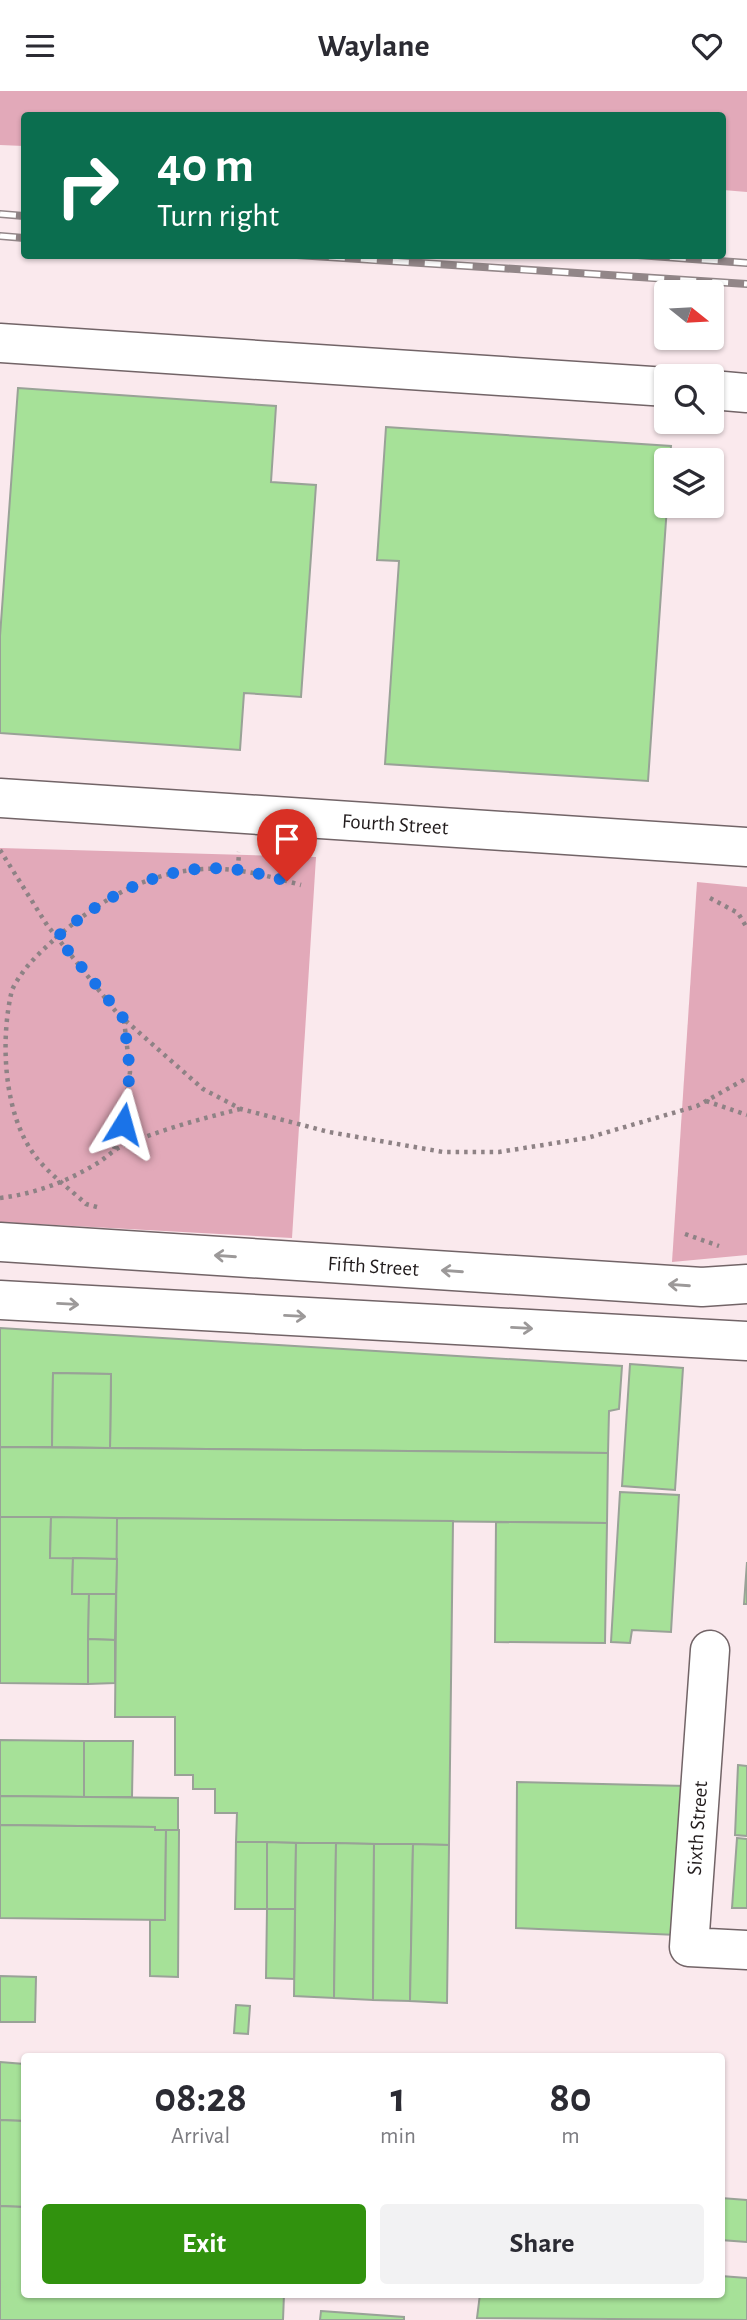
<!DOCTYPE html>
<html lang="en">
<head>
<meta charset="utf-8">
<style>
  body { margin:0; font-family:"Alegreya Sans",sans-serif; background:#f2f2f3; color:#2b2b33; height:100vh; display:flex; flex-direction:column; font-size:26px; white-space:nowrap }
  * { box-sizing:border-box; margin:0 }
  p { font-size:23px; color:#7c7c81 }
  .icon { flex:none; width:38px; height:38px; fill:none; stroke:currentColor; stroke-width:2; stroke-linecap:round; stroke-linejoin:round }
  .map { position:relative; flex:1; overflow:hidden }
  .sheet { position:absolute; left:21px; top:1962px; width:704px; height:245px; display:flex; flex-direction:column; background:#fff; border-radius:7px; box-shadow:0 2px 5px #0004 }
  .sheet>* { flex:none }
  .hud { position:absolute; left:21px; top:21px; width:705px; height:147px; border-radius:7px; box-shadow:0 2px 5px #0004; background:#0b6e4f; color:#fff; overflow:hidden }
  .needle { width:46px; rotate:108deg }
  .controls { position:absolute; left:654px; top:189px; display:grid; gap:14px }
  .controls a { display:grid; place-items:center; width:70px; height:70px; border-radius:7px; background:#fff; box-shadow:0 2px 5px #0004; font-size:35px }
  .pin { position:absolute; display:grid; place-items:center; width:60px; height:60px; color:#fff; margin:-72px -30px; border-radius:50% 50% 50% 0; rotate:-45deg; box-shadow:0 0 7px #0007 }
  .pin .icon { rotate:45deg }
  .me { position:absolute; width:77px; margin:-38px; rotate:8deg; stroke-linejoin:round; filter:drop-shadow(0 0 5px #0008) }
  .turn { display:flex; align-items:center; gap:24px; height:147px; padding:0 21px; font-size:32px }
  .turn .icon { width:91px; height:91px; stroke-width:2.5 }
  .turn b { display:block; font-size:49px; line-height:60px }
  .eta { display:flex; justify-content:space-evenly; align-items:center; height:119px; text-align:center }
  .eta b { font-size:42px; font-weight:600; line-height:49px }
  .action { display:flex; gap:14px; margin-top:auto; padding:14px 21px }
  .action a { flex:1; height:80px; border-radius:7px; background:#31920e; color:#fff; font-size:28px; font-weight:600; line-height:80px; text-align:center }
  .action a+a { background:#f2f2f3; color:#2b2b33 }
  header { display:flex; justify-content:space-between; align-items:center; height:91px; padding:0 21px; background:#fff; font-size:32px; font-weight:600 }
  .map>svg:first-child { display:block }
  .green { fill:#e2a9b9 }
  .building { fill:#a6e198; stroke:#99a297; stroke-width:2 }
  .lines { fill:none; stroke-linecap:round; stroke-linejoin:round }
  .minor-casing { stroke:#726467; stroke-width:41 }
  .path { stroke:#8e8285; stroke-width:4.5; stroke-dasharray:3.5 5; stroke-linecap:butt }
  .minor { stroke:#fff; stroke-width:38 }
  .rail-casing { stroke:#928688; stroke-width:8 }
  .rail { stroke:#fff; stroke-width:5; stroke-dasharray:16; stroke-linecap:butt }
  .oneway { stroke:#9c9999 }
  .route { stroke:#1a73e8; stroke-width:12; stroke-dasharray:0 21.6 }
  .labels { text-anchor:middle; stroke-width:5; stroke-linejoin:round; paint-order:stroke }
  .street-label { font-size:21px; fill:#221c1d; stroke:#fff }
</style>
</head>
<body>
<header><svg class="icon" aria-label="menu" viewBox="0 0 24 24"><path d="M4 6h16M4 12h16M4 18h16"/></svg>Waylane<svg class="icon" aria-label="heart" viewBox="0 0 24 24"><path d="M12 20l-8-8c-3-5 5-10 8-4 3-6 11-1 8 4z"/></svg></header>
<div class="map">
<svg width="747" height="2229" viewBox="0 0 747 2229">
  <rect width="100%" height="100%" fill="#fae9ed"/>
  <!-- green -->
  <g class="green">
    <path d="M0 0H747V101L723 99V24H24V55L0 54Z"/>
    <path d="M0 757 316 766 292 1147 0 1131Z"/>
    <path d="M697 791 747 796V1164L672 1171Z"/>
  </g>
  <!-- building -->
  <g class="building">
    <path d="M18 297 276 315 271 391 316 394 301 606 244 602 240 659 0 642V545Z"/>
    <path d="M386 336 671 355 670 369H667V415L648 690 385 673 399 470 377 469Z"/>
    <path d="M0 1237 622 1275 619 1318 609 1320 608 1362 110 1357 111 1283 53 1282 52 1356H0Z"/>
    <path d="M630 1273 683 1277 675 1399 622 1395Z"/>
    <path d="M53 1282 111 1283 110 1357 52 1356Z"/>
    <path d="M0 1356 608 1362 607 1432 0 1426Z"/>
    <path d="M620 1401 679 1404 671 1541 632 1539 630 1552 611 1551Z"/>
    <path d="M0 1426H51L50 1467H73L72 1503H89L88 1593 0 1592Z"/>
    <path d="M51 1426 117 1427V1468L50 1467Z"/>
    <path d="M117 1427 453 1430 449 1754 236 1751 237 1722H215V1698H193V1684H175V1626H115Z"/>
    <path d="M496 1431 607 1432 605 1552 495 1551Z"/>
    <path d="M73 1467 117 1468 116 1503H72Z"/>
    <path d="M747 1471V1513H744Z"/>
    <path d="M89 1503H116L115 1549 88 1548Z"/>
    <path d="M88 1548 115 1549V1592L88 1593Z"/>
    <path d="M0 1649 84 1650V1706L0 1705Z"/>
    <path d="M84 1650H133L132 1706H84Z"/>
    <path d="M738 1674 747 1675V1745L735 1744Z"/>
    <path d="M517 1691 686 1695 677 1844 516 1837Z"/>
    <path d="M0 1705 178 1707V1739H155V1736L0 1734Z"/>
    <path d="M0 1734 155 1736V1739H166L165 1829 0 1827Z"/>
    <path d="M166 1739H179L178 1886 150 1885V1829H165Z"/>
    <path d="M737 1747 747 1748V1817H732Z"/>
    <path d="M236 1751H267V1818H235Z"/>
    <path d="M267 1751 296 1752 295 1818H267Z"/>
    <path d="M296 1752H336L334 1907 294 1905Z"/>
    <path d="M336 1752 374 1753 373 1909 334 1907Z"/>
    <path d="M374 1753H413L410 1910 373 1909Z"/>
    <path d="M413 1753 449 1754 447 1912 410 1910Z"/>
    <path d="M267 1818H295L294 1888 266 1887Z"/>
    <path d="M0 1885 36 1886 35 1931H0Z"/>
    <path d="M236 1914 250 1915 248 1943 234 1942Z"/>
    <path d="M0 1971 24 1973V2030L0 2029Z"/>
    <path d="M0 2029 24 2030V2116L0 2115Z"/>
    <path d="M721 2107 747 2109V2151L721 2149Z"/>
    <path d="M0 2115 24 2116V2203H284L283 2229H0Z"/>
    <path d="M721 2185 747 2187V2229L477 2227 480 2203H721Z"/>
    <path d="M321 2220 404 2226V2229H320Z"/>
  </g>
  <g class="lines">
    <!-- minor casing -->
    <g class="minor-casing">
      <g id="minor">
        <path d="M0 252 667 296"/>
        <path d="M712 299 747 302"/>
        <path id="s1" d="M0 707 747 756"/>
        <path id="s2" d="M0 1151 702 1196 747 1193"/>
        <path d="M0 1209 747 1250"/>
        <path d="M710 1559 689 1856 747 1859"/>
      </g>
    </g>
    <!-- path -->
    <g class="path">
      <path d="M0 759 47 834 117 922 203 998 241 1018 329 1041 443 1061H499L587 1047 697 1015 747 987"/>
      <path d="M238 778 239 761"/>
      <path d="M710 807 738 822 747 837"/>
      <path d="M706 1010 747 1024"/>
      <path d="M114 1058 123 1033 130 981 124 929"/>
      <path d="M0 1107C34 1103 66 1091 96 1073 105 1068 112 1060 122 1055 160 1039 200 1028 240 1018"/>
      <path d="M97 1116 86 1113C70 1098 49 1083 36 1066 3 1024 0 948 12 899 22 878 39 862 56 847 95 813 139 785 192 779 229 774 265 784 301 794"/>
      <path d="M685 1143 719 1155"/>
    </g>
    <!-- minor -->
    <use href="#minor" class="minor"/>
    <!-- rail casing -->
    <g class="rail-casing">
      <g id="rail">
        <path d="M0 123 24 125"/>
        <path d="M0 145 24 147"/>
        <path d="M297 164 747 193"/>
        <path d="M638 164 747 172"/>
      </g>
    </g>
    <!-- rail -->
    <use href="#rail" class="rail"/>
  </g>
  <!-- one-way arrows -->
  <defs><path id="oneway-shaft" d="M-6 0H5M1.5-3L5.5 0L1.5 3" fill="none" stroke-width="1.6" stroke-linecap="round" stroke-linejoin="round" transform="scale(1.75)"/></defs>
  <g class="oneway">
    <use href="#oneway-shaft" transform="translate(225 1165) rotate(-176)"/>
    <use href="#oneway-shaft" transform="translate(452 1180) rotate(-176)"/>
    <use href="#oneway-shaft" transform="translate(679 1194) rotate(-176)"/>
    <use href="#oneway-shaft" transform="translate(68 1213) rotate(3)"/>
    <use href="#oneway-shaft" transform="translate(295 1225) rotate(3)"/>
    <use href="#oneway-shaft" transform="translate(522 1237) rotate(3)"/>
  </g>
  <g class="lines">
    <!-- route -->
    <path class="route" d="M123 1033 130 981 124 928 57 846C107 802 171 769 239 779 255 781 271 786 287 790"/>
  </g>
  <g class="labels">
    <!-- street labels -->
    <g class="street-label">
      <text dy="7" stroke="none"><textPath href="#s1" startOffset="396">Fourth Street</textPath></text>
      <text dy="7" stroke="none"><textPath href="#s2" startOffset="374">Fifth Street</textPath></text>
      <text transform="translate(697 1737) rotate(-86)" y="7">Sixth Street</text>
    </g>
  </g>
</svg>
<div class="controls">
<a><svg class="needle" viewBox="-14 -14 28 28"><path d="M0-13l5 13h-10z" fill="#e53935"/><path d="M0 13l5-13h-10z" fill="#7c7c81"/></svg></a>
<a><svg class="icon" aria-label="search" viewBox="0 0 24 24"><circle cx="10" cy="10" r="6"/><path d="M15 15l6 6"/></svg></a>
<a><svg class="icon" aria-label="layers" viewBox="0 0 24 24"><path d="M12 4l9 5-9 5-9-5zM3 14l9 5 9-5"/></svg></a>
</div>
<div class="pin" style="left:287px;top:790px;background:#d93025"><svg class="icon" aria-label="arrive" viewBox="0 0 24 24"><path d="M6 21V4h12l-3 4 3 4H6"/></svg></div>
<svg class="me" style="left:123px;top:1033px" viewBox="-20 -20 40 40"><path d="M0-17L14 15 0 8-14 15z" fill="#1a73e8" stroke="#fff" stroke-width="4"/></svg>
<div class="hud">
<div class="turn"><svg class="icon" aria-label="right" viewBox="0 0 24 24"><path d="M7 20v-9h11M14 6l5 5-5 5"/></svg><div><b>40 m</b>Turn right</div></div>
</div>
<section class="sheet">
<div class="eta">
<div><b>08:28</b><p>Arrival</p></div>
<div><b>1</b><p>min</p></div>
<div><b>80</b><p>m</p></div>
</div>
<div class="action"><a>Exit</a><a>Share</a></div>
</section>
</div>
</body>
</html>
